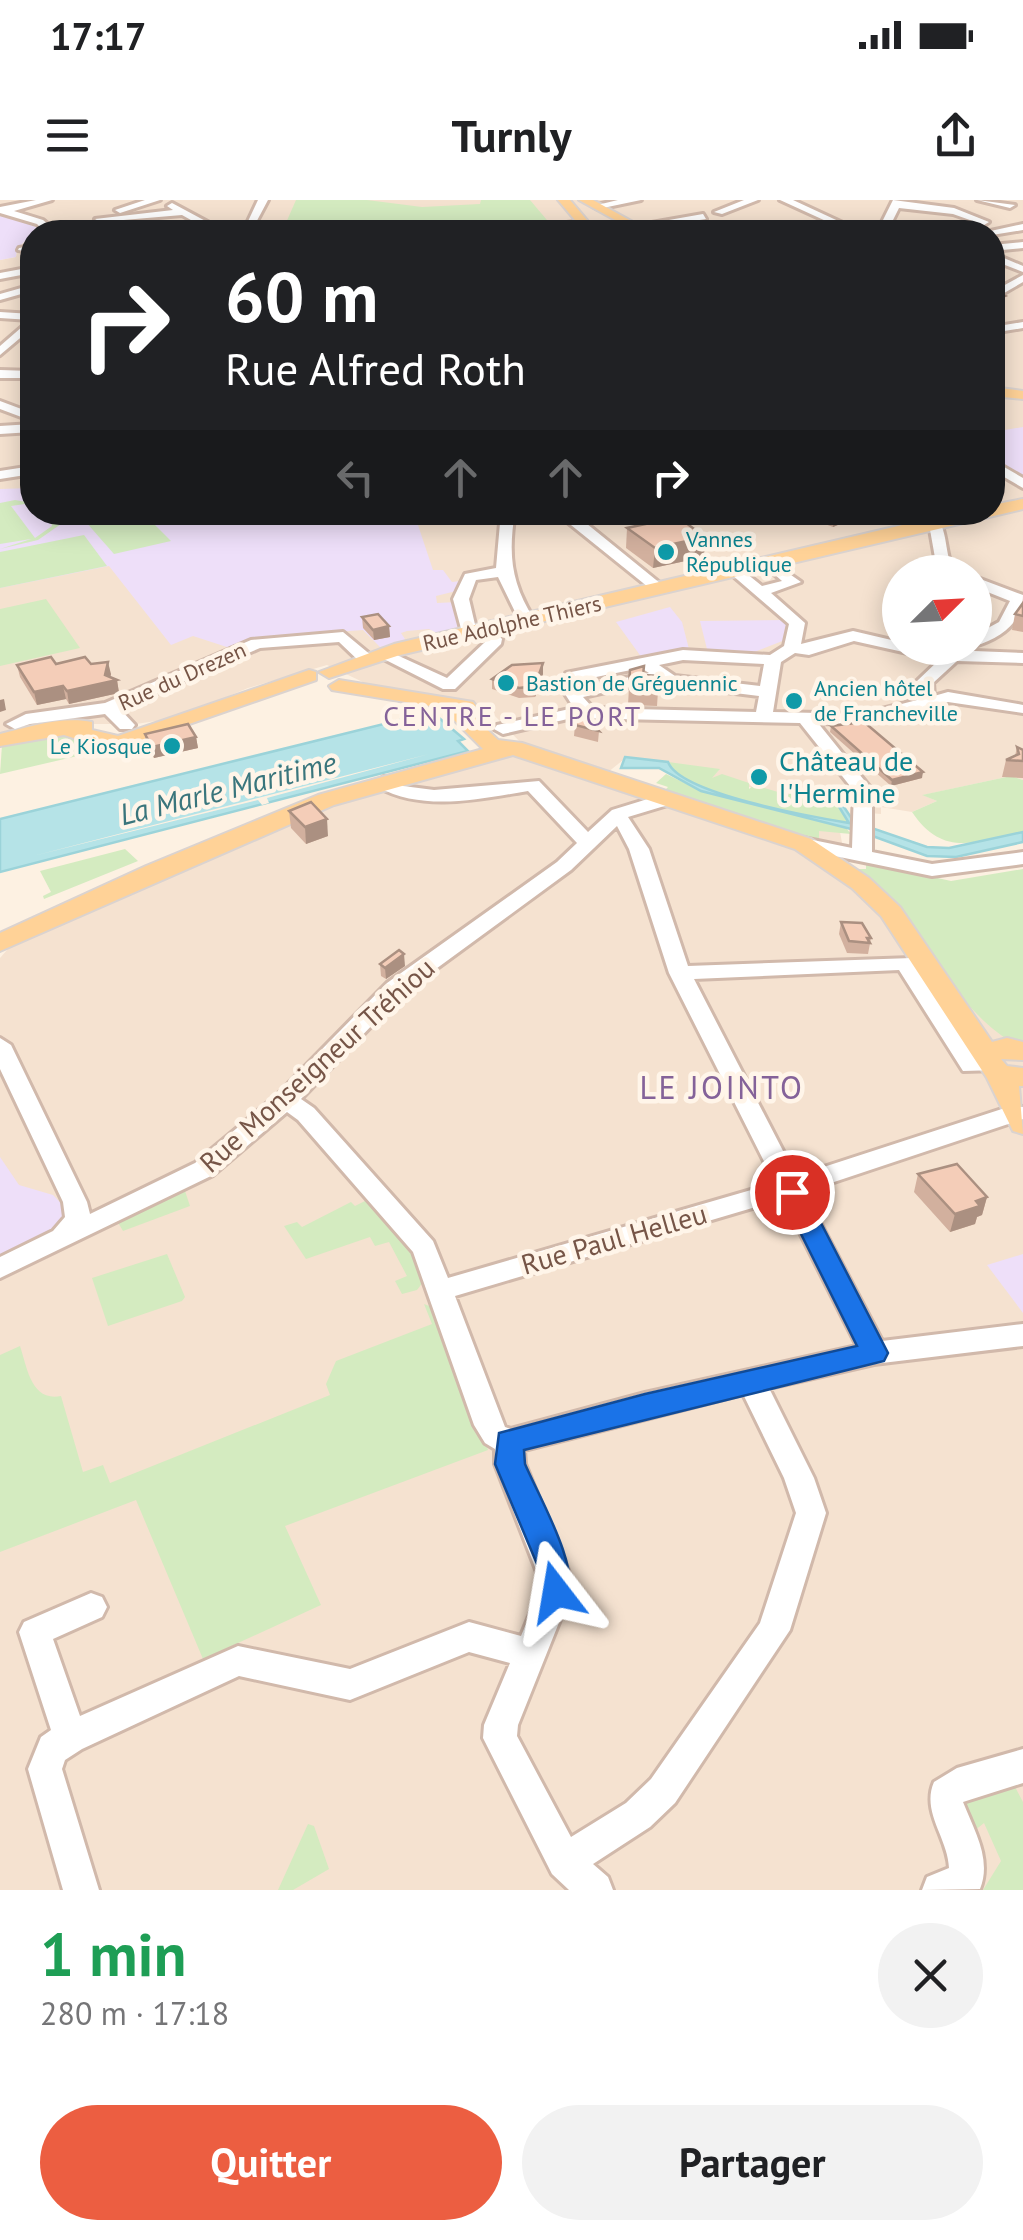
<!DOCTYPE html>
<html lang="fr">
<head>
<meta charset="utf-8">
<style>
  body { margin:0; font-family:"PT Sans",sans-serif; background:#f2f2f2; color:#202124; height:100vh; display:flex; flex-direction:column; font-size:38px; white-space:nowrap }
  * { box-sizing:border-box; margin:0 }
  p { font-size:32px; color:#757577 }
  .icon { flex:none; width:55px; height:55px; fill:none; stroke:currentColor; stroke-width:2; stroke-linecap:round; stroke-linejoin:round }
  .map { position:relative; height:1690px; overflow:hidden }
  .drawer { display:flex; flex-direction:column; background:#fff; flex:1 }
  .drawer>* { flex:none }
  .hud { position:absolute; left:20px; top:20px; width:985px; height:305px; border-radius:40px; box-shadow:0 5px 25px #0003; background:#202124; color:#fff; overflow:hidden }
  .needle { width:65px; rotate:66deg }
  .tools { position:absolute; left:882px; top:355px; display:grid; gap:20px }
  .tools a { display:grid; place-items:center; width:110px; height:110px; border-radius:50%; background:#fff; box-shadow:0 5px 25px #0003; font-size:50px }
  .pin { position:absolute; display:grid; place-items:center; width:85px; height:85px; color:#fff; margin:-42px; border:5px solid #fff; border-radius:50%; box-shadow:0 2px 10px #0007 }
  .me { position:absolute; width:110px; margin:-55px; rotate:346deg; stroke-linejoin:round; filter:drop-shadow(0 0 8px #0008) }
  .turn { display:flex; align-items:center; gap:35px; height:210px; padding:0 40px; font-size:45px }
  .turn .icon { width:130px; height:130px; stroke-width:2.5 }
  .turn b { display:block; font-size:70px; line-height:85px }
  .lanes { display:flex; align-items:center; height:95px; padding:0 40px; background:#0003; justify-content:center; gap:50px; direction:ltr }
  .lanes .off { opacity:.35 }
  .round { display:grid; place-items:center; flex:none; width:105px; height:105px; border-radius:52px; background:#f2f2f2 }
  .summary { display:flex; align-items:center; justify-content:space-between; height:170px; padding:0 40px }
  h1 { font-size:60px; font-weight:700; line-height:75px; color:#1e9e55 }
  .button { display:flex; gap:20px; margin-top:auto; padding:20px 40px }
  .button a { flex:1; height:115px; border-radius:60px; background:#ec5e41; color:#fff; font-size:40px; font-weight:700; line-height:115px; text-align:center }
  .button a+a { background:#f2f2f2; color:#202124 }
  .status { display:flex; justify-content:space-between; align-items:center; height:70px; padding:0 50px; background:#fff; direction:ltr }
  .status svg { height:28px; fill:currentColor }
  header { display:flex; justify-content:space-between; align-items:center; height:130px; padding:0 40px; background:#fff; font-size:45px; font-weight:700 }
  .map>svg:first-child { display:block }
  .residential { fill:#f5e2d0; fill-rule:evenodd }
  .education { fill:#eedff9 }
  .green { fill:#d4ebc0 }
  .water { fill:#b5e3e7; stroke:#9bd3d9; stroke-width:2.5 }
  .pier { fill:#fdf1e2 }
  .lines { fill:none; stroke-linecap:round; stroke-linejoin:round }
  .minor-casing { stroke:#d1b9ab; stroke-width:6 }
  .major-casing { stroke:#dbd3cf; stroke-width:4 }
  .minor { fill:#fff; fill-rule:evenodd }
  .major { fill:#ffd297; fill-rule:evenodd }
  .wall { fill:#d2b09e }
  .shaded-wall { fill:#ab9081 }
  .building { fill:#f4cdb8; stroke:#ab9081; stroke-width:2.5 }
  .route { fill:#1a73e8; stroke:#114b97; stroke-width:2.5 }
  .culture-dot { fill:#0f9aa8; stroke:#fff5e9; stroke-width:4 }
  .labels { text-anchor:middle; stroke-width:9; stroke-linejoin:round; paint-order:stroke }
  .far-culture-label { font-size:22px; fill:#0d838f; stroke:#fff5e9; text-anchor:start }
  .far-street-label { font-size:22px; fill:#765547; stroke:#fff5e9 }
  .far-quarter-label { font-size:28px; letter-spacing:2.5px; fill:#846299; stroke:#fff5e9 }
  .culture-label { font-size:28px; fill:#0d838f; stroke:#fff5e9; text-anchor:start }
  .street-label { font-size:28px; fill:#765547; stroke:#fff5e9 }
  .water-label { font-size:30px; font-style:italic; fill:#3a757c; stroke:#fff5e9 }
  .quarter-label { font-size:32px; letter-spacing:2.5px; fill:#846299; stroke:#fff5e9 }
</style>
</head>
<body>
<div class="status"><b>17:17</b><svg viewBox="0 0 49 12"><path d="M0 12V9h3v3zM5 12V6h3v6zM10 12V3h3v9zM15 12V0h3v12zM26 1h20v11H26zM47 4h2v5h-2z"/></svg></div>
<header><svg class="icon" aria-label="menu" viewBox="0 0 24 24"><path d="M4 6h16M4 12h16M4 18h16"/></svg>Turnly<svg class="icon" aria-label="share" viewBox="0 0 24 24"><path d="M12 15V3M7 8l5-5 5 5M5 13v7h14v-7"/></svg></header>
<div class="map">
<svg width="1023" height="1690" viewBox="0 0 1023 1690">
  <rect width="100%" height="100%" fill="#fdf1e2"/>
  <!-- residential -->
  <path class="residential" d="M0 0H1023V580L1011 576 923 595 937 601 912 612 881 607V614L869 613 865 601 792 592 788 596 711 578 719 570 623 560 607 573 819 638V630L840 632 846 664 882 689 1023 849V1690H0V758L15 741 308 613 521 543 494 515 469 503 367 484 327 465 248 488 176 518 136 524H56L0 536V60L16 57 17 49 32 35V312H992V32H36L38 28 0 12ZM900 372H975V448H900Z"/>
  <!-- education -->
  <g class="education">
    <path d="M0 12 38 28 17 49 16 57 0 60Z"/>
    <path d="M1023 227V276L993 258 992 232Z"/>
    <path d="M32 288V312L414 313 433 370H443L452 382 461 381 456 391 436 396 437 403 458 402 461 428 438 434 429 429 407 431 401 433 405 439 401 443 380 447 363 430 256 438 233 449 193 436 171 445 109 366 0 388V289Z"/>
    <path d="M670 407 682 422 690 453 642 458 616 422Z"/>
    <path d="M789 420 790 438 749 454 708 453 700 421Z"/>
    <path d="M0 957 19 985 53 995 66 1008 67 1017 62 1027 0 1063Z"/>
    <path d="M1023 1054V1113L987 1065Z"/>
  </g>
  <!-- green -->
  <g class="green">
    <path d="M296 0H367L422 7 480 4 481 0H530L552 26 505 32H282Z"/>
    <path d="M15 300 32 303 11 306 35 338 52 326 49 313H57L61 324 38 340 0 349 31 339 0 344V303Z"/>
    <path d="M78 313H143L171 341 114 354Z"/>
    <path d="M84 335 107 366 0 388V352Z"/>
    <path d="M46 399 80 448 0 466V409Z"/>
    <path d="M54 534 79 536 94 544 86 554 0 574 2 545Z"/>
    <path d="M668 562 720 569 712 578 722 574 749 583V589L754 585 788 595 792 592 833 597 849 624C814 617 679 594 668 562Z"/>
    <path d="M666 574 701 591 846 628 851 634 819 631V639L778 631 662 593 668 587 656 583Z"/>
    <path d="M1011 576 1023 580V632C975 642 943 658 912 612L937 601 922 595Z"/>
    <path d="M125 649 138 661 44 699 43 696 51 692 40 671Z"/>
    <path d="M866 662 951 681 1023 669V849C941 805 927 718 856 669H866Z"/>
    <path d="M184 988 190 1006 123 1031 116 1019Z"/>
    <path d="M371 998 417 1054 426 1078 417 1090 402 1094 395 1081 407 1076 389 1042 375 1046 370 1037 306 1059 284 1026 297 1022 302 1027 351 1002 355 1006Z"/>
    <path d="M167 1054 185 1097 182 1101 108 1126 92 1078Z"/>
    <path d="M424 1104 437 1109 488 1250 285 1326 321 1405 203 1459 136 1300 0 1352V1155L20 1146C27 1167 31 1202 61 1196L83 1272 103 1265 110 1283 330 1195 326 1184 336 1161 432 1124Z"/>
    <path d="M1014 1585 1023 1602V1690H983L1001 1661 984 1623 969 1635 960 1610 964 1599Z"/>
    <path d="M308 1624 314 1626 329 1669 293 1690H278Z"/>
  </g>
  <!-- water -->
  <g class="water">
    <path d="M432 512 464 539 458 541 468 551 0 672V619Z"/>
    <path d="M625 557 668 562C680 594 813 617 849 623L833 597 838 598 854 622 927 647 949 648 1023 632V642L956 657 927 656 859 631 701 591 659 568H621Z"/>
  </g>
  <!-- pier -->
  <path class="pier" d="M429 554 267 598 269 603 262 605 258 600 37 655Z"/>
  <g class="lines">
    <!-- minor casing -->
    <g class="minor-casing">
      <g id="minor">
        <path d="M36 0H52L14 11 43 20 50 26 45 32H37L40 27 37 24 0 13V7Z"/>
        <path d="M145 0H160L120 13 115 10Z"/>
        <path d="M258 0H268L251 32H243Z"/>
        <path d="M618 0H641L598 9 593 6Z"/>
        <path d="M744 0H758L722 14 714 12Z"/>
        <path d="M780 0H793L862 32H850Z"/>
        <path d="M893 0 954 8 989 22 984 25 953 14 899 8 892 22 929 32 888 27 881 32H871L882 22Z"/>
        <path d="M977 0 1015 5 1010 8Z"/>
        <path d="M172 3 226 32 207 28 152 32 198 24 182 15 100 22 95 19 173 10 167 6Z"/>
        <path d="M703 14 706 19 634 30 629 27Z"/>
        <path d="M584 21 587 26 509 32 514 29Z"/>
        <path d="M1023 24V30L992 35 986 32Z"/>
        <path d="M1023 42V48L992 51V45Z"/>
        <path d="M32 46V52L18 50 19 48Z"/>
        <path d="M992 53 1023 66V72L992 60Z"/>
        <path d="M32 67V73L0 79V73Z"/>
        <path d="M1023 75V82L992 100V92Z"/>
        <path d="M32 85V91L0 100V94Z"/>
        <path d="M0 112 32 114V128L0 155V146L30 120 0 118Z"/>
        <path d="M1023 122V128L992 133V127Z"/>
        <path d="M0 170 32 171V178H0Z"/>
        <path d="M0 201 32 213V221L0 209Z"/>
        <path d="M32 224V232L0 234V226Z"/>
        <path d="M992 260 1023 278V288L992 270Z"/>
        <path d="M32 266V274L0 279V271Z"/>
        <path d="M501 312H515C508 354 511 383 534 419L520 422 498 377 476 380 469 399 477 433 463 436 453 399 465 374 496 368Z"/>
        <path d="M535 312 576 315 666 388 653 391 566 321Z"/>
        <path d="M878 312H898L927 327 915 330Z"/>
        <path d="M916 312H932C951 329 942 356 956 372H939L937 369 929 324Z"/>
        <path d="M771 361 801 382 771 393 805 423 801 444 853 431 900 442V448L1023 453V463L957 461 933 483 934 496 948 492 1018 504 1023 505V513L948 502 863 524 818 523 872 590V652L932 664 1023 652V664L932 676 796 648 793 644 803 638 852 648 854 591 800 523 572 518 503 534 494 529 497 525 574 508 565 494 566 473 683 450 770 455 784 446 789 424 724 368 736 365 762 386 782 381 764 365ZM854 441 939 460 916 482 917 500 863 514 773 512 781 462 795 453 809 455ZM683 460 764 464 760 486 675 476 659 465ZM641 468 649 473 582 487 581 480ZM660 480 671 485 759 496 756 512 593 508 583 497Z"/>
        <path d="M975 377 1023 395C1023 423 1000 438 975 446V435L999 422 1010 401 975 387Z"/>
        <path d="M478 426H490L502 439 501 444 455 489H443L374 454 388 451 447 478 485 442 476 429Z"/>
        <path d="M343 432 372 456V462H360L339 442 260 448 120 509 135 525 132 529H120L105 514 30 524 15 529 6 524 26 514 105 503 251 440Z"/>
        <path d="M384 577 403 586 434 590 539 581 588 632 612 610 664 594 671 596V604L628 617 649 649 688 766 912 758 977 858 997 860 1000 865 997 870 963 871 899 770 694 779 796 976 1008 907H1023V919L804 992 882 1141 1023 1124V1146L874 1164 769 1188 814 1278 826 1313 790 1430 675 1603 650 1627 593 1664 608 1677 613 1690H569L552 1674 483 1538 484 1525 510 1463 469 1452 350 1500 239 1476 82 1549 65 1560 62 1569 99 1690H63L28 1569 41 1537 51 1530 19 1432 24 1422 91 1393 102 1397 107 1407 102 1417 53 1439 80 1516 238 1446 350 1469 469 1422 521 1436 542 1385 495 1264V1249L485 1243 474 1225 413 1052 298 920 287 912 213 975 0 1078V1057L53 1031 65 1017 63 1002 0 869V838L11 845 87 1002 90 1014 195 963 278 894 387 783 557 662 577 643 528 591C479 599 423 612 378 587L375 583ZM617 626 629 649 669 773 775 983 448 1078 433 1041 314 908 301 899 403 793 571 670ZM783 999 857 1146 645 1193 511 1229 505 1227 455 1096ZM743 1194 784 1278 796 1313 760 1423 651 1579 626 1603 571 1637 517 1536 518 1525 574 1385 525 1264 524 1250Z"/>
        <path d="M1023 1549V1583L963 1602C974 1630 992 1659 980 1689L922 1690 927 1677 949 1668C948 1638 921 1612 934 1582L957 1568Z"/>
      </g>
    </g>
    <!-- major casing -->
    <g class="major-casing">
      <g id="major">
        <path d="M558 0H570L597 32H585Z"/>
        <path d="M579 0H593L651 32H637Z"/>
        <path d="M992 187 1023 191V199L992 196Z"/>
        <path d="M1023 299V309L400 455 329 478 319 472 394 444 958 312H992V305Z"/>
        <path d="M309 470 316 472V480L120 548H105L64 535 0 546V534C29 527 62 516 92 522V530L118 536Z"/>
        <path d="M339 480 473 502 476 506 469 512 498 540 522 543 811 639 869 678 900 707 992 842 1007 838 1023 842V860L1001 859 1007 866 1023 868V886H1019L1023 934 1013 931 987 878 881 716 852 688 795 649 513 555 334 605 0 751V733L146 666 318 595 483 549 442 508 332 490 329 486Z"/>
      </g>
    </g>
    <!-- minor -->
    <use href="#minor" class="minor"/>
    <!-- major -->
    <use href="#major" class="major"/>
  </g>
  <!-- wall -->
  <g class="wall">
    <path d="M815 312H853L852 319 833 327 814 320Z"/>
    <path d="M627 328 705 337 704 357 653 368 626 348Z"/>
    <path d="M1023 403V432L1012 430 1015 414Z"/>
    <path d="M362 417 389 426 390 437 374 440 363 428Z"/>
    <path d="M543 463V474L535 497 519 498 492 489V479Z"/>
    <path d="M91 464 111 474 110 477 117 480 119 493 69 504 66 499 37 505 20 477 17 465Z"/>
    <path d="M630 470 643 475 659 476 657 506 628 505Z"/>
    <path d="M575 525 599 531 598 542 574 536Z"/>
    <path d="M831 526 922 578 891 586 830 532Z"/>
    <path d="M145 534 196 537 198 548 154 558 146 545Z"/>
    <path d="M1017 547 1023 550V578L1002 577 1006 560 1015 556Z"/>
    <path d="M289 611 328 636 306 644 291 628Z"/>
    <path d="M841 722 871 738 868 754 847 753 839 734Z"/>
    <path d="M380 764 405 766 386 779 381 776Z"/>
    <path d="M918 974 987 997 982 1015 977 1017 975 1024 950 1032 914 992Z"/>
  </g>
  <!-- shaded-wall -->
  <g class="shaded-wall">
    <path d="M1005 96 1001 120 992 123 995 100Z"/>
    <path d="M846 312H853L852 319 833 327 834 318Z"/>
    <path d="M705 337 704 357 653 368 655 348Z"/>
    <path d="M389 426 390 437 374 440 373 430Z"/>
    <path d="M108 462 111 474 109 482 117 480 119 493 69 504 67 491 105 475Z"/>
    <path d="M543 463V474L535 497V486Z"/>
    <path d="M63 486 66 499 37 505 34 492Z"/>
    <path d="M4 499 6 510 0 512V500Z"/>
    <path d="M196 537 198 548 154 558 152 547Z"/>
    <path d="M923 572 922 578 891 586 892 580Z"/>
    <path d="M327 619 328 636 306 644 305 627Z"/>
    <path d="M404 754 405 766 386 779 385 768Z"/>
    <path d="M987 997 982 1015 977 1017 975 1024 950 1032 955 1014 976 1001Z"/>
  </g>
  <!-- building -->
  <g class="building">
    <path d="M992 90 1005 96 995 100H992Z"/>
    <path d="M822 312H846L834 318Z"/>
    <path d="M678 317 705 337 655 348 627 328Z"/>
    <path d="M1023 403V416L1015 414Z"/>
    <path d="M378 414 389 426 373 430 362 417Z"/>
    <path d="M51 457 56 464 85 457 91 464 108 462 105 475 117 480 67 491 63 486 34 492 17 465Z"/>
    <path d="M543 463 535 486 519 488 492 479 512 465Z"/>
    <path d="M644 466 643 475 659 476V484H629L630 470Z"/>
    <path d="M582 512 599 531 575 525Z"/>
    <path d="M864 522 923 572 892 580 831 526Z"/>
    <path d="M188 524 196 537 152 547 145 534Z"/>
    <path d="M1017 547 1023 550V561L1006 560 1019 554Z"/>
    <path d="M311 602 327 619 305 627 289 611Z"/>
    <path d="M841 722 862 723 871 738H867L870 743 849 741Z"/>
    <path d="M399 750 404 754 385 768 380 764Z"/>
    <path d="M957 964 987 997 976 1001 980 1006 955 1014 918 974Z"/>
  </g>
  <!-- route -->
  <path class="route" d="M792 982 805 992 888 1153 884 1161 524 1250 525 1264C539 1297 582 1370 567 1402L556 1407 545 1402 537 1364 495 1264 499 1233 645 1194 857 1146 780 992Z"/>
  <!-- markers -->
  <g class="culture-dot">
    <circle cx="666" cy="352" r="10"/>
    <circle cx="506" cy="483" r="10"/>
    <circle cx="794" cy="501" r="10"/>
    <circle cx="172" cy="546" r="10"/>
    <circle cx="759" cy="577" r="10"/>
  </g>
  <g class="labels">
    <!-- far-culture labels -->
    <g class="far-culture-label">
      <text x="686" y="347">Vannes<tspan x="686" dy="25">République</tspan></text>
      <text x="526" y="491">Bastion de Gréguennic</text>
      <text x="814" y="496">Ancien hôtel<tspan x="814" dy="25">de Francheville</tspan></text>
      <text x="152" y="554" text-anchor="end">Le Kiosque</text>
    </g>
    <!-- far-street labels -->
    <g class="far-street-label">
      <text transform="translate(512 423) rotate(-13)" y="8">Rue Adolphe Thiers</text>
      <text transform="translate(182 476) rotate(-24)" y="8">Rue du Drezen</text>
    </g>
    <!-- far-quarter labels -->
    <g class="far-quarter-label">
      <text x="513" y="526">CENTRE - LE PORT</text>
    </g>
    <!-- culture labels -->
    <g class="culture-label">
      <text x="779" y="571">Château de<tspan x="779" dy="32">l'Hermine</tspan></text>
    </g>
    <!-- street labels -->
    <g class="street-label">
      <text transform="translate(317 865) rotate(-42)" y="10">Rue Monseigneur Tréhiou</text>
      <text transform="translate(614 1039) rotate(-16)" y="10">Rue Paul Helleu</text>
    </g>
    <!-- water labels -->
    <g class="water-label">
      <text transform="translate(228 589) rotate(-14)" y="10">La Marle Maritime</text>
    </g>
    <!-- quarter labels -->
    <g class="quarter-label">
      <text x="722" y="899">LE JOINTO</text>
    </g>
  </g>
</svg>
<div class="tools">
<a><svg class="needle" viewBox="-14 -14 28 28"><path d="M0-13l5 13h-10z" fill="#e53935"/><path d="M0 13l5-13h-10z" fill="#757577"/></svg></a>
</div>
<div class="pin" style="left:792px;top:992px;background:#d93025"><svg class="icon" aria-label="arrive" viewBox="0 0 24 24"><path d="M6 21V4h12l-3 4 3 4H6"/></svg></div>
<svg class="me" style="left:556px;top:1392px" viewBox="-20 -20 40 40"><path d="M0-17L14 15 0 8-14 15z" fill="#1a73e8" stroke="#fff" stroke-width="4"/></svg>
<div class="hud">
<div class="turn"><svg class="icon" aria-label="right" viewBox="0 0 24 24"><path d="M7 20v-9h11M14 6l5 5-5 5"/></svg><div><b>60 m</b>Rue Alfred Roth</div></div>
<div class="lanes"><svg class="icon off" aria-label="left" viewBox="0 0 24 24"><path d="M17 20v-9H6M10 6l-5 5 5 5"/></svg><svg class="icon off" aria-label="ahead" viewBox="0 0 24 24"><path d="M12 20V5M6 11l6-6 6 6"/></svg><svg class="icon off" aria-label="ahead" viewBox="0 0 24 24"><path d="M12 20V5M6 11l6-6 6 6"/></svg><svg class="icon" aria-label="right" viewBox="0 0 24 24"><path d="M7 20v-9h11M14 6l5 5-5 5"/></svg></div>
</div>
</div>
<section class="drawer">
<div class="summary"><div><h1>1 min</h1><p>280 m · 17:18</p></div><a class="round"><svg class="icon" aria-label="close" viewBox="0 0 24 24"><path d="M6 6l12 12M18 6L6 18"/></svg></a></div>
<div class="button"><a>Quitter</a><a>Partager</a></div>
</section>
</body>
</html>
